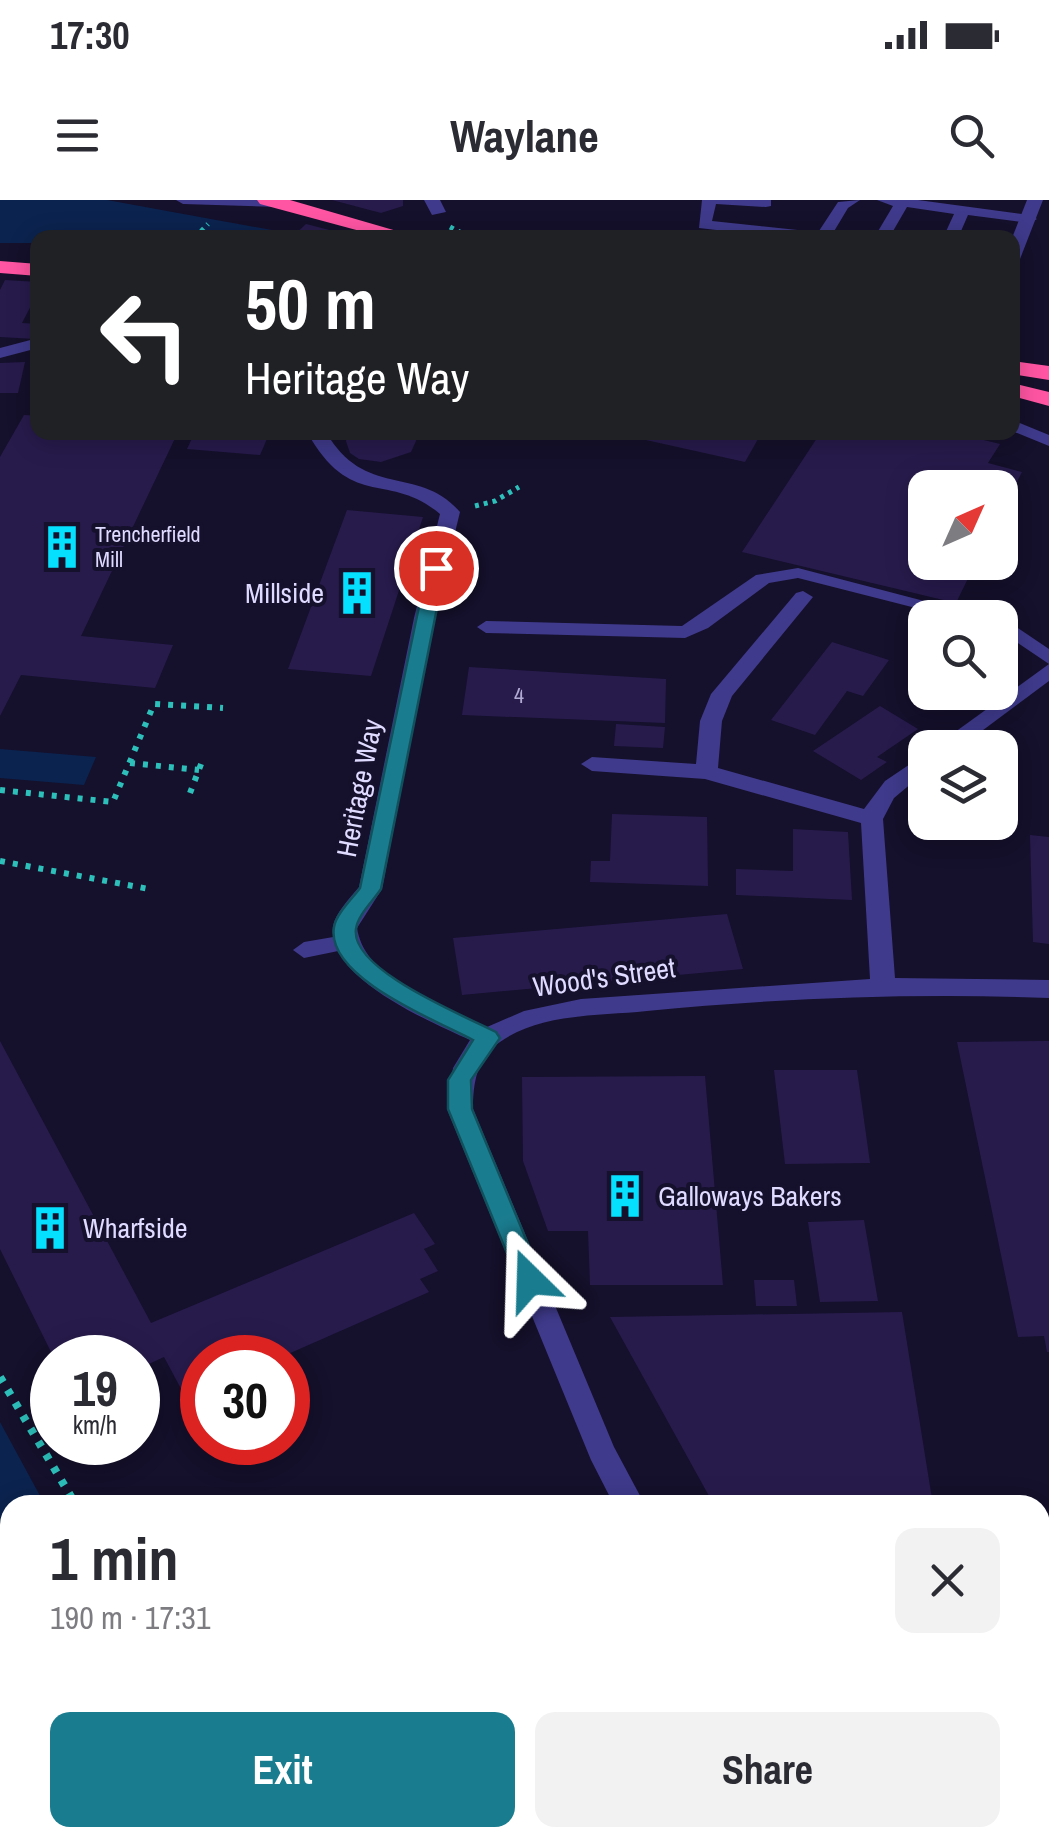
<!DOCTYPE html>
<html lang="en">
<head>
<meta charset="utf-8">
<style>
  body { margin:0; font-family:"Archivo Narrow",sans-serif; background:#f2f2f3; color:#2b2b33; height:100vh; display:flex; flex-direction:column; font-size:38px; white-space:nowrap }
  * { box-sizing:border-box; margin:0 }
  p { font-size:32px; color:#7c7c81 }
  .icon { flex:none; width:55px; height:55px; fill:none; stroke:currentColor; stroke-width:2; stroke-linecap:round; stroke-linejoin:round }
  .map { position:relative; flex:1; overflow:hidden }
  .details { position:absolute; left:0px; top:1295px; width:1050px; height:352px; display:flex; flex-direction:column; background:#fff; border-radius:30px 30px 0 0; box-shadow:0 5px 25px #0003 }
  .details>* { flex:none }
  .top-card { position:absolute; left:30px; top:30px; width:990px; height:210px; border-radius:20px; box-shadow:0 5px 25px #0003; background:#202124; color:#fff; overflow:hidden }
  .needle { width:65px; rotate:45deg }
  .buttons { position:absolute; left:908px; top:270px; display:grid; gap:20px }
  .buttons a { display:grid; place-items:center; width:110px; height:110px; border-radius:20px; background:#fff; box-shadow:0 5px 25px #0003; font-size:50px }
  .speed { position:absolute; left:30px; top:1135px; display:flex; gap:20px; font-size:50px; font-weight:700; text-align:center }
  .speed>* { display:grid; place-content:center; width:130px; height:130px; border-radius:50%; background:#fff; box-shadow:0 5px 25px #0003; line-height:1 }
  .speed small { font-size:25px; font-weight:400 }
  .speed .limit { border:15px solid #d22; background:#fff; color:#111 }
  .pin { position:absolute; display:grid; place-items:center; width:85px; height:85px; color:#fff; margin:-42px; border:5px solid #fff; border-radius:50%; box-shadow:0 2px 10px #0007 }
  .me { position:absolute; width:110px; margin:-55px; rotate:338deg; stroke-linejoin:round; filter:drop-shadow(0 0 8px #0008) }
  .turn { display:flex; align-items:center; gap:35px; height:210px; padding:0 50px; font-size:45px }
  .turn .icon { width:130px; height:130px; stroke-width:2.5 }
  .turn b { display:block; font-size:70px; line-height:85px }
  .round { display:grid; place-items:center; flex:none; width:105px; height:105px; border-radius:20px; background:#f2f2f3 }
  .head { display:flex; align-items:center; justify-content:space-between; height:170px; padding:0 50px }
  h1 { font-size:60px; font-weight:700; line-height:75px }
  .cta { display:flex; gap:20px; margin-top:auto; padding:20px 50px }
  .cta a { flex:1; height:115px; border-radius:20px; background:#1a7c8f; color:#fff; font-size:40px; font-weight:700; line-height:115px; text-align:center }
  .cta a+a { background:#f2f2f3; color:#2b2b33 }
  .status { display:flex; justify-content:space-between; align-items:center; height:70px; padding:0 50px; background:#fff; direction:ltr }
  .status svg { height:28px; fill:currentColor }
  header { display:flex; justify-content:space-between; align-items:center; height:130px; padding:0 50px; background:#fff; font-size:45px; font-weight:700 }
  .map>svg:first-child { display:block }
  .water { fill:#0b234f }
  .building { fill:#271b4c }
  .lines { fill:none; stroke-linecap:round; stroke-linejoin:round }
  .path-far2 { stroke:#2dc0bb; stroke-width:5; stroke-dasharray:4 5; stroke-linecap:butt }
  .path-far1 { stroke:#2dc0bb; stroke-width:6; stroke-dasharray:5 8; stroke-linecap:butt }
  .path { stroke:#2dc0bb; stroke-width:8; stroke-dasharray:6 9; stroke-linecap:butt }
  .lane { fill:#3f3a8b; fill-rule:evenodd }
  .street { fill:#3f3a8b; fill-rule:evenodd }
  .highway { fill:#ff55a3; fill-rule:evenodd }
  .route { fill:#1a7c8f; stroke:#11515d; stroke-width:2.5 }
  .labels { text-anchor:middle; stroke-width:8; stroke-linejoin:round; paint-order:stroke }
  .far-poi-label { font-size:22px; fill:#dfdaff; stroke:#15102b; text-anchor:start }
  .number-label { font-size:22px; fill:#b1aad2 }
  .poi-label { font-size:28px; fill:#dfdaff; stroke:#15102b; text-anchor:start }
  .street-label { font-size:28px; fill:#dfdaff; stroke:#15102b }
</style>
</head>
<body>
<div class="status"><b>17:30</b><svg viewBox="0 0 49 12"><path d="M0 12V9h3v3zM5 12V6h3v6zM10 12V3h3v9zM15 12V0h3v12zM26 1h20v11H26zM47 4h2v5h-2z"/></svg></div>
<header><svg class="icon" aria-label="menu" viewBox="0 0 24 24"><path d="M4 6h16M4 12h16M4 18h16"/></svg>Waylane<svg class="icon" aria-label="search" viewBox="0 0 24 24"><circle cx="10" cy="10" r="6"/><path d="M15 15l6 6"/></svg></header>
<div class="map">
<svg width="1049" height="1647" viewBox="0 0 1049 1647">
  <rect width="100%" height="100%" fill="#15102b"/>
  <!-- water -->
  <g class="water">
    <path d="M0 0H107L310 37 208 38 182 33 38 38 37 43H0Z"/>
    <path d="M0 549 96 557 84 585 0 578Z"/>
    <path d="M0 1222 45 1305H10V1494L0 1477Z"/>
    <path d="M99 1638H260L267 1647H105Z"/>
  </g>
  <!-- building -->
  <g class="building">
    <path d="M332 0H403V6L381 13Z"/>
    <path d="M306 24 353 36 352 38H291Z"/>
    <path d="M5 80 38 82V92L22 123 38 124 35 139 0 137V90Z"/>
    <path d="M25 162 18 193H0V163Z"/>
    <path d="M24 215 38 216V232H178L81 436 173 445 155 488 21 475 0 516V257Z"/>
    <path d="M195 232H270L260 255 187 249Z"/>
    <path d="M349 232H420L411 252 381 262 359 259 350 253 346 241Z"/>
    <path d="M610 232H762L745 262Z"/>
    <path d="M821 232H951L1000 244 988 263 1022 272 1000 315V288H925V362H976L956 403 742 352Z"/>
    <path d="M347 310 423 317 371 476 288 469Z"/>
    <path d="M832 442 889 460 863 496 847 491 815 535 771 520Z"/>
    <path d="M469 467 666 479 665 523 462 515Z"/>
    <path d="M880 506 918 529 877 557 887 562 861 580 813 551Z"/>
    <path d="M616 524 665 527 663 548 614 546Z"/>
    <path d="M612 614 707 617 708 686 590 682 591 661H610Z"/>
    <path d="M793 629 848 632 852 700 736 695V669L793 671Z"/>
    <path d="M1030 635 1049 637V744L1033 742Z"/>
    <path d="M727 714 743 769 462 795 453 738Z"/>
    <path d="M0 841 151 1123 414 1013 435 1044 424 1049 438 1071 420 1079 429 1092 279 1158H202V1191L186 1198 164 1157 138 1169V1158H116L114 1153 104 1158H54L0 1049Z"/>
    <path d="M1049 841V1152H1047L1044 1136 1018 1137 957 842Z"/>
    <path d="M774 870H857L870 963 785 964Z"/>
    <path d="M705 876 723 1085H590L588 1031H548L523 961 522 877Z"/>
    <path d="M864 1020 878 1101 820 1102 808 1022Z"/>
    <path d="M754 1080H794L797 1106H756Z"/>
    <path d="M902 1112 933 1305H714L610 1117Z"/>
    <path d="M10 1598V1638H54L60 1647H0V1605Z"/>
    <path d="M642 1638H753L758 1647H621Z"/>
  </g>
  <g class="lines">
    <!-- path-far2 -->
    <g class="path-far2">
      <path d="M450 27 471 38"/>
      <path d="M195 38 208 24"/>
      <path d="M475 306 495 301 519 287"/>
    </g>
    <!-- path-far1 -->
    <g class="path-far1">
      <path d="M130 563 199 570"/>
      <path d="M0 590 113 602 154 504 223 508"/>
      <path d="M190 593 203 559"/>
      <path d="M0 661 149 689"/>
    </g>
    <!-- path -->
    <g class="path">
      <path d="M0 1177 76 1305"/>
      <path d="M292 1638 299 1647"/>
    </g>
    <!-- lane -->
    <g class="lane">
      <path d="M176 0H284L286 3 279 7 183 4Z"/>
      <path d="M702 0H771V6L766 7 716 4 712 21 807 31H819L838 2 860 0 848 8 830 38H787L699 28Z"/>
      <path d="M877 0H918L1030 15 1037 19 1030 23 968 15 958 38H943L954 14 907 7 889 38H874L893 6Z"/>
      <path d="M38 138V148L0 158V148Z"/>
      <path d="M1012 220 1049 235V246L1012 231Z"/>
      <path d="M482 232H500L489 240 483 239Z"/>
      <path d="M798 368 989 418H955L798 378 769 383 708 428 685 438 486 433 477 427 486 421 682 426 756 375Z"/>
      <path d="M1000 416 1049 449V464L1000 431V418H996Z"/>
      <path d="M345 735 353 738 356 743 353 748 304 758 293 750 304 742Z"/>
      <path d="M1040 1498 1049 1501V1542L1040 1538Z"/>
    </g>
    <!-- street -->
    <g class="street">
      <path d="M424 0H440L446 12 432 15Z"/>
      <path d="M1027 0H1043L1020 59 1012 64V38Z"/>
      <path d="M307 232H326C365 300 419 264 460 312L434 418 382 689 357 728C365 781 443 807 487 827L524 811 581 799 870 779 861 623 705 579 592 571 581 564 592 557 696 564 700 521 711 494 796 393 803 391 813 397 732 496 722 521 718 568 864 609 885 581 925 554V572L894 598 883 619 895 778 1049 780V798C915 793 781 798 647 811 599 816 541 813 500 842 477 858 473 882 473 909L614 1247 645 1305H614L591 1260 447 909 453 868 470 840C433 823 326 778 333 726 336 712 350 698 359 687L414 418 440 314C388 270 352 312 307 232Z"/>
      <path d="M1049 464V481L959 548H933Z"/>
      <path d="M1049 1429V1457L1040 1460V1432Z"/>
      <path d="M806 1638H841L845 1647H810Z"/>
    </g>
    <!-- highway -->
    <g class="highway">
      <path d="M257 0H290L421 38H386L260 4Z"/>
      <path d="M0 61 38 64V76L0 73Z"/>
      <path d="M1012 161 1049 166V180L1012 174Z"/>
      <path d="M1012 183 1049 192V206L1012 196Z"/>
    </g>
  </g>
  <!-- route -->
  <path class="route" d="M436 363 445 368 381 689C373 701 358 715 356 729 350 770 465 816 496 832L500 838 471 880 472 909 543 1080 539 1087H521L518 1080 448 909V880L473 840C437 821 325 777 334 727 336 714 352 699 360 688L427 368Z"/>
  <!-- icons -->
  <defs>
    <g id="building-bare" transform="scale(3.45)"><path d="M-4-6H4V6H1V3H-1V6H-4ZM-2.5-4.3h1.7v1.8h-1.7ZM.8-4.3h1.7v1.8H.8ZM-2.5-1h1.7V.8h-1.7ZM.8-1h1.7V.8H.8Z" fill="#06e0ff" stroke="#15102b" stroke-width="2.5" paint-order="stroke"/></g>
  </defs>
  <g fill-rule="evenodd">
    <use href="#building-bare" x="62" y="347"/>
    <use href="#building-bare" x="357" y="393"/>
    <use href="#building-bare" x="625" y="996"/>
    <use href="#building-bare" x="50" y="1028"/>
  </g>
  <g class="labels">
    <!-- far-poi labels -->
    <g class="far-poi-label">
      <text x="95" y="342">Trencherfield<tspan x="95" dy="25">Mill</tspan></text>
    </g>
    <!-- number labels -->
    <g class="number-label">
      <text x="519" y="503">4</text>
    </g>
    <!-- poi labels -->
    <g class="poi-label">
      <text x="324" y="403" text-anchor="end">Millside</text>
      <text x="658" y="1006">Galloways Bakers</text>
      <text x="83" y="1038">Wharfside</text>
    </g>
    <!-- street labels -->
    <g class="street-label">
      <text transform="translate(359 588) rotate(-79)" y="10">Heritage Way</text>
      <text transform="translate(604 777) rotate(-8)" y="10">Wood's Street</text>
    </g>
  </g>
</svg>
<div class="buttons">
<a><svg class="needle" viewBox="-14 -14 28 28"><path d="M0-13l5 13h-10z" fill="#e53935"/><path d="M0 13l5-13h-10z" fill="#7c7c81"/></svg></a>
<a><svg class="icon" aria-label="search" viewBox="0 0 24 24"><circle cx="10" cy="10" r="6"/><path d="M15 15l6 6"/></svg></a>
<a><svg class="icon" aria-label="layers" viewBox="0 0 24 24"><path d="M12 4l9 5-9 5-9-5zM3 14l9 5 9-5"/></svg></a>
</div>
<div class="speed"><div>19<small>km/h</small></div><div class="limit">30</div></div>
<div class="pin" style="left:436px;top:368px;background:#d93025"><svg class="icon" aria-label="arrive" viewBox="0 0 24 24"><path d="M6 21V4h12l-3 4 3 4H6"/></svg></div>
<svg class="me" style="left:530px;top:1080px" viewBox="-20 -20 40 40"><path d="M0-17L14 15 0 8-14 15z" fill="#1a7c8f" stroke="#fff" stroke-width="4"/></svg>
<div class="top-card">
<div class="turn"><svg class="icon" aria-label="left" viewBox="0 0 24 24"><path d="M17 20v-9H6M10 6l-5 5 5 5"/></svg><div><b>50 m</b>Heritage Way</div></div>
</div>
<section class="details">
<div class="head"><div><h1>1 min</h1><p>190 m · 17:31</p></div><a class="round"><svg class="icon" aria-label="close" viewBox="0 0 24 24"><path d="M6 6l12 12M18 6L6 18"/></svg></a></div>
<div class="cta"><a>Exit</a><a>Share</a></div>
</section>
</div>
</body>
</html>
